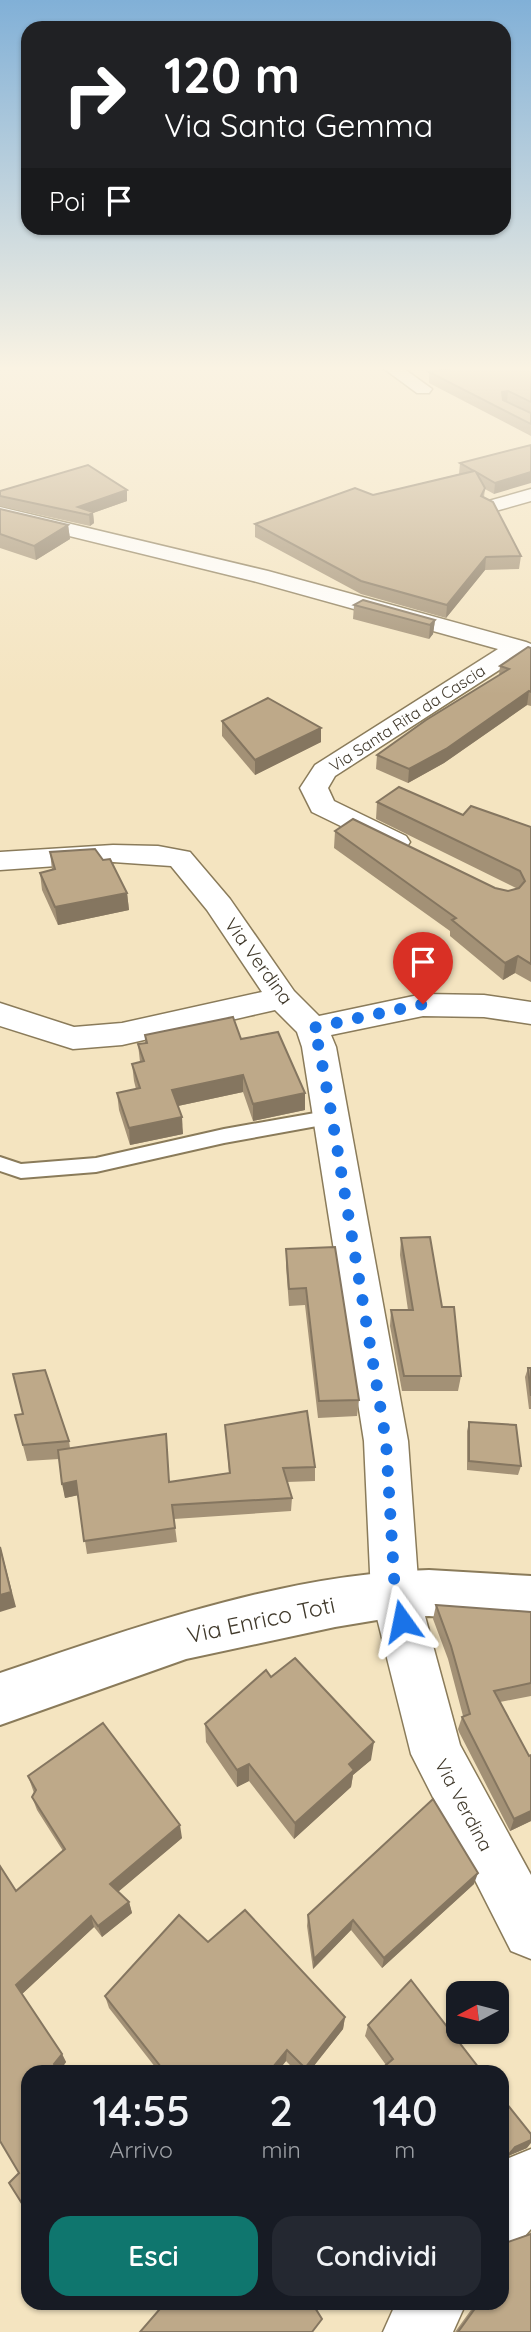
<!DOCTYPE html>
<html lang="it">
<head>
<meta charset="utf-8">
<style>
  body { margin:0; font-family:Quicksand,sans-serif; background:#242831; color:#f1f3f6; height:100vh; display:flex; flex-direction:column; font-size:26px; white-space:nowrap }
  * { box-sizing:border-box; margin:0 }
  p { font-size:23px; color:#9ea1a6 }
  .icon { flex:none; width:38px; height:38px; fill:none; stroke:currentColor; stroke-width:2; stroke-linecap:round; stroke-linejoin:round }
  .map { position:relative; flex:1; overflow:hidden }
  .drawer { position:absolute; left:21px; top:2065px; width:488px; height:245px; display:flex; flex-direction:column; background:#171b24; border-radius:21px; box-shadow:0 2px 5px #0004 }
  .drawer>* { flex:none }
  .top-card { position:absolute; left:21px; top:21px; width:490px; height:214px; border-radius:21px; box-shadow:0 2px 5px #0004; background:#202124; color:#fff; overflow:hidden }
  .needle { width:46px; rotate:263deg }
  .controls { position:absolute; left:446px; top:1981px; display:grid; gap:14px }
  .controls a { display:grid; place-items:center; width:63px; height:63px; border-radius:14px; background:#171b24; box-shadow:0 2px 5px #0004; font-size:35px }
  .pin { position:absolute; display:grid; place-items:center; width:60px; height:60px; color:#fff; margin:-72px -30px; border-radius:50% 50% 50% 0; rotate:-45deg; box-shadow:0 0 7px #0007 }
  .pin .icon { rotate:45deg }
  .me { position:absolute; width:77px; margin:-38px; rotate:348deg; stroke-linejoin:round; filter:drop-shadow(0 0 5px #0008) }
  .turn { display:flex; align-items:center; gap:24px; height:147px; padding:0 28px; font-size:32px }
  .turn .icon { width:91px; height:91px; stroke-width:2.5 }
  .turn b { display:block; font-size:49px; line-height:60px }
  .then { display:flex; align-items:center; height:66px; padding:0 28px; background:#0003; gap:14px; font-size:26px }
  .eta { display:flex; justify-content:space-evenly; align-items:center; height:119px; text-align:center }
  .eta b { font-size:42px; font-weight:600; line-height:49px }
  .button { display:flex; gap:14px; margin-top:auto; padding:14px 28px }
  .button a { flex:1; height:80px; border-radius:21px; background:#0f766e; color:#fff; font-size:28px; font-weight:600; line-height:80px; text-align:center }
  .button a+a { background:#242831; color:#f1f3f6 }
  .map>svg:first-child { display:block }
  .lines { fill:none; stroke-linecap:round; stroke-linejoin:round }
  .lane-casing { stroke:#8a7b5a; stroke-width:4 }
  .street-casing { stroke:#8a7b5a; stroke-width:3 }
  .secondary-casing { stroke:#8a7b5a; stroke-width:4 }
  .lane { fill:#fff; fill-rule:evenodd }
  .street { fill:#fff; fill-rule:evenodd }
  .secondary { fill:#fff; fill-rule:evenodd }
  .wall { fill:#a39176 }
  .shaded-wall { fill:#857660 }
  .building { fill:#bea989; stroke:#857660; stroke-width:2 }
  .route { stroke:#1a73e8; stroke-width:12; stroke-dasharray:0 21.6 }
  .labels { text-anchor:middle; stroke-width:6; stroke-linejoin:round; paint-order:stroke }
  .far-street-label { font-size:16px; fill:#40392b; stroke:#fff }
  .street-label { font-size:19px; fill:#40392b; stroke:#fff }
  .near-street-label { font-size:23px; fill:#40392b; stroke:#fff }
</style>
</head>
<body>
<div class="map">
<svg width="531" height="2332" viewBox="0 0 531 2332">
  <rect width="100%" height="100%" fill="#f4e4c0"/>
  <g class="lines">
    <!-- lane casing -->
    <g class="lane-casing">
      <path id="lane" d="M332 1110 339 1112 341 1117 339 1122 224 1143 96 1172 21 1178 0 1171V1157L21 1164 96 1158 224 1129Z"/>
    </g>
    <!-- street casing -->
    <g class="street-casing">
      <g id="street">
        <path d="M383 368H403L432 389 429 393H417Z"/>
        <path d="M531 489V501L492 512 485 510 482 506 485 502Z"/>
        <path d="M0 507 268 571 526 642 531 644V658L521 656 335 776 328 788 334 801 406 836 410 842 406 848 396 851 386 848 312 812 300 788 315 765 498 649 253 581 0 519Z"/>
        <path d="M113 845 158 846 190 852 230 899 294 991 319 1016 423 994 484 995 531 1002V1024L484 1017 423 1016 331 1035 336 1047 408 1441 419 1594 460 1745 531 1875V1959L511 1951 411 1754 371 1594 364 1441 302 1047 297 1032 275 1010 122 1045 73 1049 0 1026V1003L74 1027 122 1023 262 992 207 910 171 866 113 862 0 870V852Z"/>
        <path d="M531 2149V2229L524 2237 502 2246V2166L509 2158Z"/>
        <path d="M396 2303H466L453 2332H383Z"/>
      </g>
    </g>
    <!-- secondary casing -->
    <g class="secondary-casing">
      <path id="secondary" d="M429 1570 531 1576V1624L429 1616 395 1617 335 1627 186 1659 0 1725V1673C137 1627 283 1574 429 1570Z"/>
    </g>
    <!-- lane -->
    <use href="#lane" class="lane"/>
    <!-- street -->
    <use href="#street" class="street"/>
    <!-- secondary -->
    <use href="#secondary" class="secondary"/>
  </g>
  <!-- wall -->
  <g class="wall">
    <path d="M531 368V436L429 383V372Z"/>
    <path d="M531 445 494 494 485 489 484 497 521 556 519 569 485 570 446 618 361 594 255 537V524L459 474 460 463Z"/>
    <path d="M127 490V501L93 513 94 523 90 526 0 506V491Z"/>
    <path d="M0 509 68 525 70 539 36 560 0 548Z"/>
    <path d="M354 605 435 620 433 634 429 639 353 619Z"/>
    <path d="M531 648V706L527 705 444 763 408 783 376 769 377 755 499 675 500 666Z"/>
    <path d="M222 721 321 742 255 775 222 736Z"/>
    <path d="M377 802 463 815 531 827V982L515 973 503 980 450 936V931L334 848 335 831 495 888 508 891 518 889 376 819Z"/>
    <path d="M50 852 103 860 127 893 129 910 58 925 42 890 40 873 52 870Z"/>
    <path d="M145 1035 241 1039 305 1110 253 1121 243 1092 178 1106 183 1134 130 1145 119 1110 117 1093 136 1089 134 1081 132 1064 140 1062 138 1044 145 1043Z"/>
    <path d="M401 1238 442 1307 461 1376 458 1391H402L390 1326 391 1310H408L400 1255Z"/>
    <path d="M286 1249 359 1400 357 1416 318 1418 305 1305 289 1306 286 1266Z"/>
    <path d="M528 1368H531V1409H529L525 1377Z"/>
    <path d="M15 1415 69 1441 70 1448 169 1482 229 1473 225 1425 315 1467V1481L287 1482 292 1498 291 1511 174 1519 177 1542 87 1554 78 1495 65 1498 59 1459 27 1461Z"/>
    <path d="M469 1422 521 1466 518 1475 467 1470V1431Z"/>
    <path d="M436 1605 531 1612V1696L500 1702 529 1756 531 1755V1821L510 1831 459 1732 458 1729 462 1717 463 1716 448 1659 433 1619Z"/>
    <path d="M271 1677 371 1760 353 1775 351 1787 294 1839 249 1781 237 1787 206 1742 205 1724Z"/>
    <path d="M28 1776 182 1838 118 1892 129 1902 132 1913 102 1937 94 1927 22 1994 62 2054 66 2062 59 2072 19 2173 16 1891 63 1851 37 1810 32 1797 34 1793Z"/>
    <path d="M474 1884 382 1968 351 1930 313 1969 307 1926 308 1915Z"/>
    <path d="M208 1942 345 2017 343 2029 309 2072H297L286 2061 277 2072H159L109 2008 105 1996Z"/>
    <path d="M368 2025 482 2072H380L386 2065 365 2036Z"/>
    <path d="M502 2098 527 2148 508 2156 506 2158 508 2242 529 2234 531 2232V2332H455L476 2303H502Z"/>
  </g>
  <!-- shaded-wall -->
  <g class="shaded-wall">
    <path d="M508 391 507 402 501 403 502 392Z"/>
    <path d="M531 472V483L494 494 495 483Z"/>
    <path d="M127 490V501L93 513 94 523 90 526 89 515 78 507Z"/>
    <path d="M68 525 70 539 36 560 34 546Z"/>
    <path d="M486 557 485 570 446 618 447 605Z"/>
    <path d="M435 620 433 634 429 639 430 625Z"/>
    <path d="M529 691 527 705 444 763 408 783 409 769Z"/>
    <path d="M321 728V742L255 775V760Z"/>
    <path d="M127 893 129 910 58 925 55 907Z"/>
    <path d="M518 956 515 973 503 980 505 963Z"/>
    <path d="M243 1075V1092L173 1107 172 1090Z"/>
    <path d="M305 1093V1110L253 1121V1104Z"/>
    <path d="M182 1117 183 1134 130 1145 129 1128Z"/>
    <path d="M76 1481 79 1495 65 1498 62 1484Z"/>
    <path d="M0 1546 16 1607 0 1612Z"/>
    <path d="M374 1742 371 1760 353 1775 351 1787 294 1839 295 1823 349 1764Z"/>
    <path d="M249 1764V1781L237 1787V1770Z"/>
    <path d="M531 1811V1821L510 1831 514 1819Z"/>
    <path d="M180 1825 182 1838 113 1896 110 1884Z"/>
    <path d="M478 1873 474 1884 382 1968 384 1958Z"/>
    <path d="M129 1902 132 1913 102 1937 98 1926Z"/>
    <path d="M91 1916 94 1927 21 1995 16 1985Z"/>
    <path d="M353 1920 351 1930 313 1969 314 1959Z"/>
    <path d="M345 2017 343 2029 309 2072H305V2068Z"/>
    <path d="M287 2050 286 2061 277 2072H269Z"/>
    <path d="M62 2054 66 2062 59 2072 54 2064Z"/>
    <path d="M531 2140V2143L527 2148 508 2156 515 2147Z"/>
  </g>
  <!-- building -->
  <g class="building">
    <path d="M452 368H531V402L508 391 502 392 503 400 531 413V424L429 372Z"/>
    <path d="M531 445V472L495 483 476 472 485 488 481 496 493 502 521 556 486 557 447 605 361 581 255 524 355 488 373 495 474 471 460 463Z"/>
    <path d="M88 465 127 490 78 507 93 512 89 515 0 496V491Z"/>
    <path d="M0 509 68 525 34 546 0 534Z"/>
    <path d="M363 600 435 620 430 625 354 605Z"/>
    <path d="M528 647 531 648V692L529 691 446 749 409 769 377 755 426 720 509 669 500 666Z"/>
    <path d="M268 698 321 728 255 760 222 721Z"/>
    <path d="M399 787 463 815 471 806 531 827V964L518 956 505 963 452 920 456 918 335 831 353 819 495 888 508 891 519 888 525 881 520 871 377 802Z"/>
    <path d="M95 849 103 860 110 859 127 893 55 907 40 873 55 869 50 852Z"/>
    <path d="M233 1017 241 1039 278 1032 305 1093 253 1104 243 1075 172 1090 182 1117 129 1128 117 1093 140 1088 132 1064 144 1061 138 1044 147 1043 145 1035Z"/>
    <path d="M430 1237 442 1307H454L461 1376H404L391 1310H413L401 1238Z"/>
    <path d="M335 1247 359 1400 319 1401 306 1288 289 1289 286 1249Z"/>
    <path d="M528 1368H531V1396Z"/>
    <path d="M45 1370 69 1441 23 1445 15 1415 23 1414 13 1374Z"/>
    <path d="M307 1411 315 1467 283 1468 292 1498 172 1505 175 1528 84 1541 76 1481 62 1484 58 1450 166 1434 169 1482 230 1473 225 1425Z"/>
    <path d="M469 1422 516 1425 521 1466 469 1461Z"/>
    <path d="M0 1547 11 1592 0 1595Z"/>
    <path d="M436 1605 531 1612V1683L494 1691 529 1756 531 1755V1811L514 1819 463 1719 462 1717 470 1714 451 1646Z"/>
    <path d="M295 1658 374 1742 349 1764 354 1770 295 1823 249 1764 237 1770 205 1724 266 1670 271 1677Z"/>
    <path d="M103 1723 180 1825 110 1884 129 1902 98 1926 91 1916 16 1985 62 2054 54 2064 60 2072H28V2213L9 2183 19 2173 0 2141V1866L16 1891 65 1849 32 1797 36 1790 28 1776Z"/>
    <path d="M433 1799 478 1873 384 1958 353 1920 314 1959 308 1915Z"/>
    <path d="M245 1910 345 2017 305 2068 287 2050 269 2072H165L105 1996 179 1915 208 1942Z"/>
    <path d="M411 1980 482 2072H381L380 2070 393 2059 368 2025Z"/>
    <path d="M502 2098 531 2134V2140L515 2147 506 2158 508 2242 531 2234V2332H458L479 2303H502V2270L507 2263 502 2256Z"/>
    <path d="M165 2303H312L322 2319 312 2332H140Z"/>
  </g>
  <!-- sky -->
  <linearGradient id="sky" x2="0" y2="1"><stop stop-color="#81b0d7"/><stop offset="0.53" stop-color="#faf3e3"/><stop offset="1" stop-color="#faf3e3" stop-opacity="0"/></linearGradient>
  <rect width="531" height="695" fill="url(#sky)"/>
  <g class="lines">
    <!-- route -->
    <path class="route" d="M402 1621 395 1594 386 1441 332 1117 319 1047 312 1028 423 1004"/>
  </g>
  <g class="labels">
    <!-- far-street labels -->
    <g class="far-street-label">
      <text transform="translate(407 718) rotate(-33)" y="6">Via Santa Rita da Cascia</text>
    </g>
    <!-- street labels -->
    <g class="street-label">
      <text transform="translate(259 961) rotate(54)" y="7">Via Verdina</text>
      <text transform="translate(464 1805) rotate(62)" y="7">Via Verdina</text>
    </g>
    <!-- near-street labels -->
    <g class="near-street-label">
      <text transform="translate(261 1620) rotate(-12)" y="8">Via Enrico Toti</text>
    </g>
  </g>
</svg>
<div class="controls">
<a><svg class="needle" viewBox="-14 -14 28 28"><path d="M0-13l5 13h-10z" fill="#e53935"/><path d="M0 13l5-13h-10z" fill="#9ea1a6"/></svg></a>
</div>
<div class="pin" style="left:423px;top:1004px;background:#d93025"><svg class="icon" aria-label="arrive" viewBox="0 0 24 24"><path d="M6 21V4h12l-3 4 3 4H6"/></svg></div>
<svg class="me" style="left:402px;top:1621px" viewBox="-20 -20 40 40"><path d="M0-17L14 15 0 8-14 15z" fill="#1a73e8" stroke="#fff" stroke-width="4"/></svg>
<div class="top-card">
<div class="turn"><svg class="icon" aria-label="right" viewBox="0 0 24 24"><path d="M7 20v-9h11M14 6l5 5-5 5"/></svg><div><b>120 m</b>Via Santa Gemma</div></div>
<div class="then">Poi<svg class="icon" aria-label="arrive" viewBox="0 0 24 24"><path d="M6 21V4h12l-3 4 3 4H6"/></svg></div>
</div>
<section class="drawer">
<div class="eta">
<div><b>14:55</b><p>Arrivo</p></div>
<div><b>2</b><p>min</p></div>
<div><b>140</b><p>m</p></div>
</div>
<div class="button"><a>Esci</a><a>Condividi</a></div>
</section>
</div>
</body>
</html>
